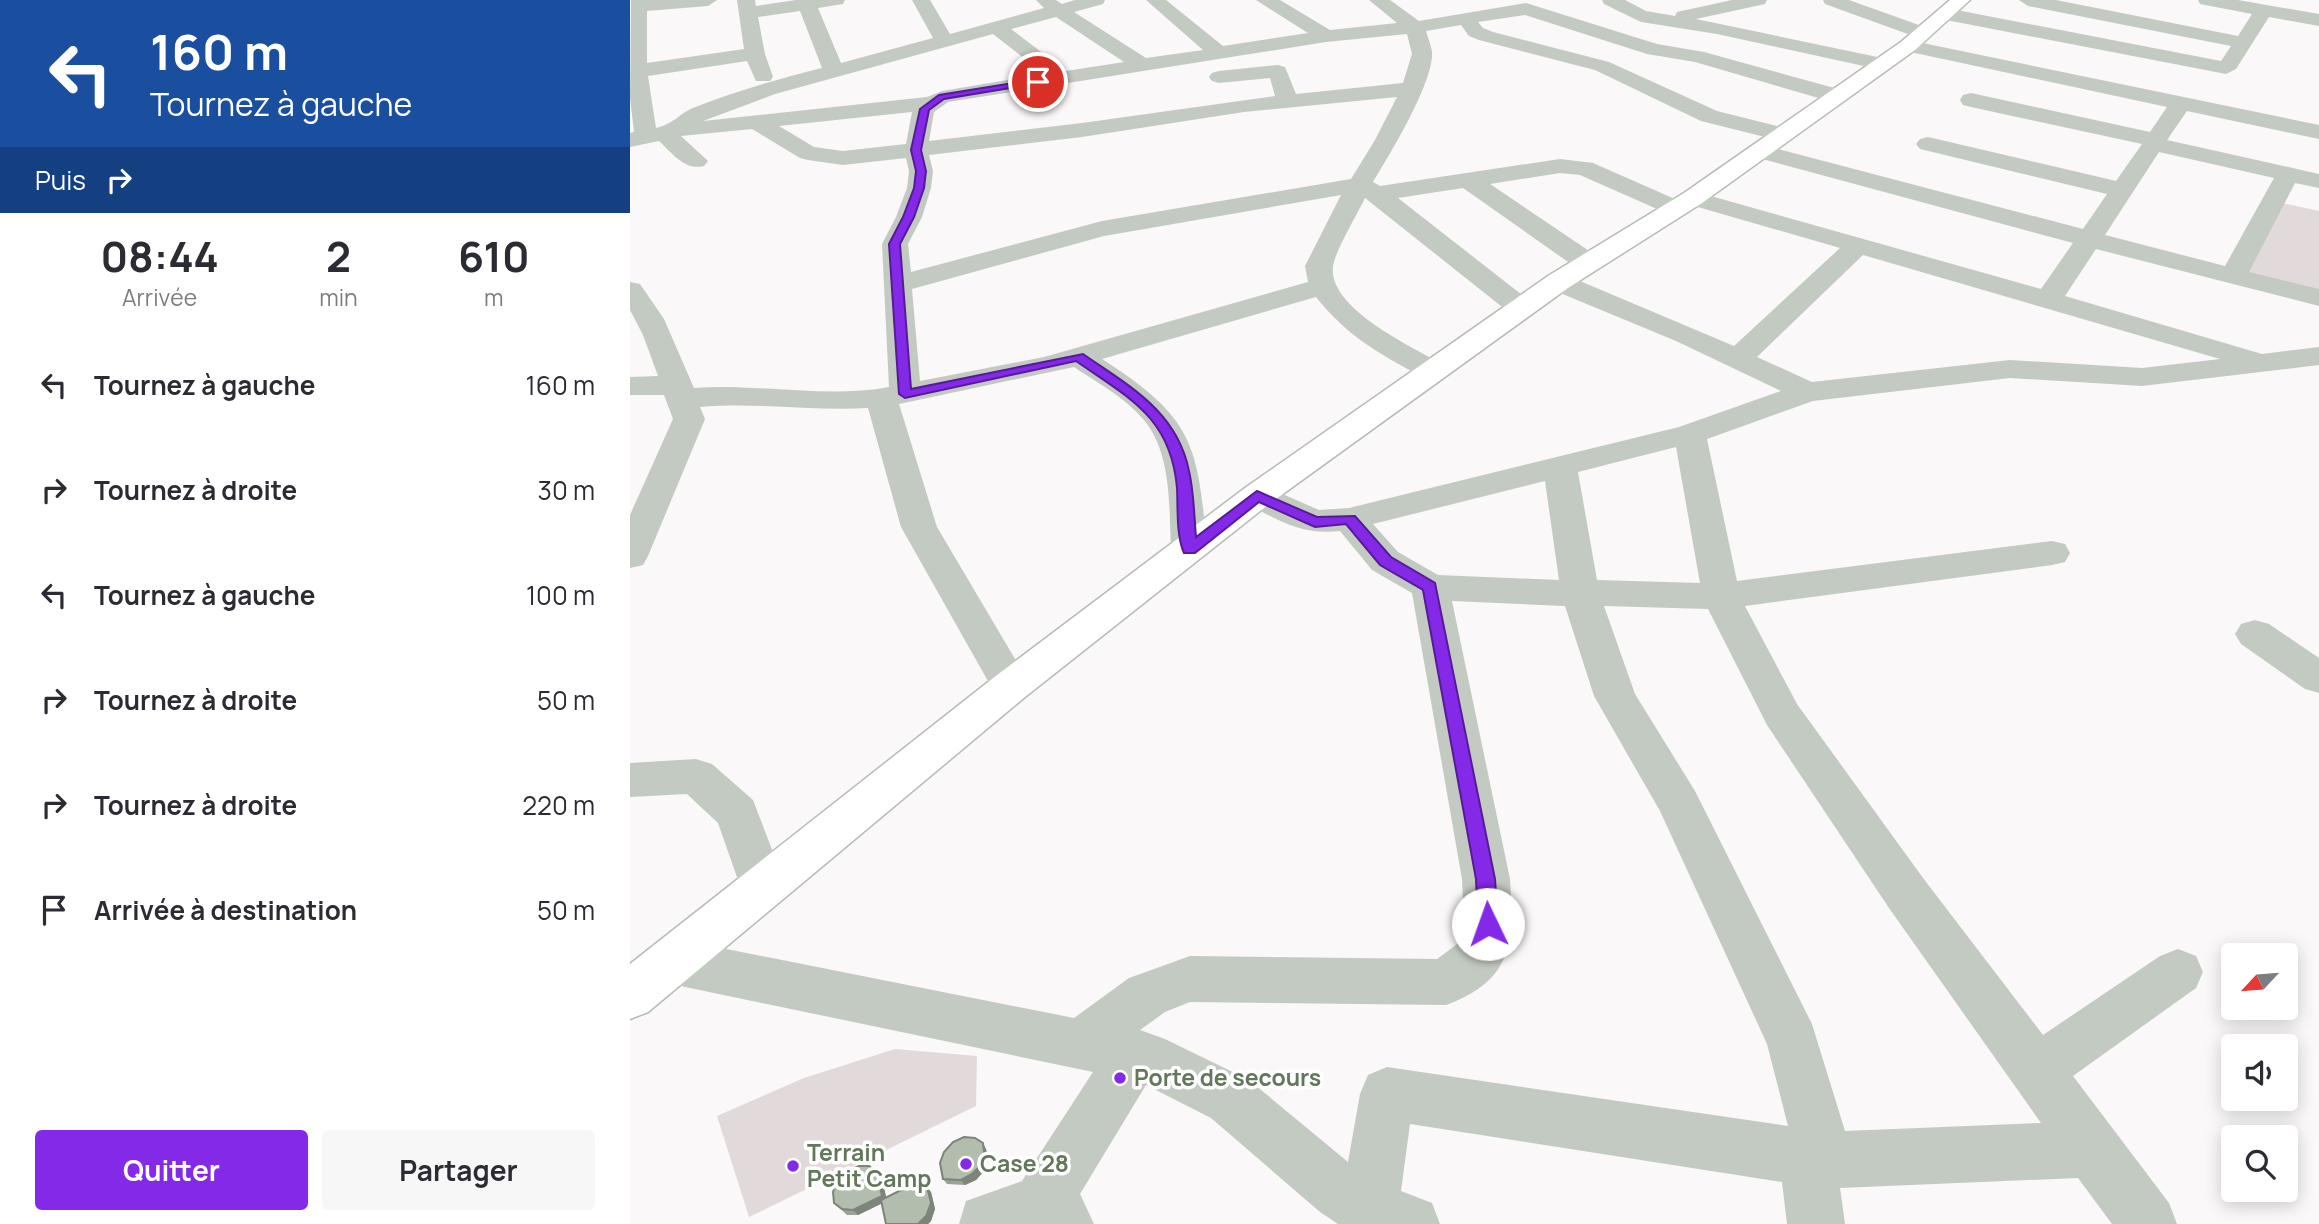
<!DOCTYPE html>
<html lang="fr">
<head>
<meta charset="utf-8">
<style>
  body { margin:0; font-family:Manrope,sans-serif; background:#f7f7f7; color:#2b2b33; height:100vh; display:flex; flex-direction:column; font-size:26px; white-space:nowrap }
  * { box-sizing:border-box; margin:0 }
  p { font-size:23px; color:#7c7c81 }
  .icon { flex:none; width:38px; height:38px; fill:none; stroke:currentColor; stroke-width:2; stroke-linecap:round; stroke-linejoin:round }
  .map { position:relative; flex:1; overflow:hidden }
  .sheet { display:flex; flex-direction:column; background:#fff; width:630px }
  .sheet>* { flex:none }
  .guide { background:#1a4fa0; color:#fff; overflow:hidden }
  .needle { width:46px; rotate:244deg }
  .buttons { position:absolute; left:1591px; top:943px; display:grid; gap:14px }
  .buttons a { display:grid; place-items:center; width:77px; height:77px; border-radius:7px; background:#fff; box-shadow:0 4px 18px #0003; font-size:35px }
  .pin { position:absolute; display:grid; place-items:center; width:60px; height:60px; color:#fff; margin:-30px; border:4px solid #fff; border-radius:50%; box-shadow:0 2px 7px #0007 }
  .me { position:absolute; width:77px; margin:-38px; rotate:357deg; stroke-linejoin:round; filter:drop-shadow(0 0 5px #0008) }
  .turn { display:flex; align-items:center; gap:24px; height:147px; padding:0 35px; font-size:32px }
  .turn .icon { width:91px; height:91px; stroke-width:2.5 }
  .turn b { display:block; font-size:49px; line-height:60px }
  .then { display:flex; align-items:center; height:66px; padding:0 35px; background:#0003; gap:14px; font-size:26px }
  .eta { display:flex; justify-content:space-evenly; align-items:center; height:119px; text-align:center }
  .eta b { font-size:42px; font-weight:700; line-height:49px }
  .primary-button { display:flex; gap:14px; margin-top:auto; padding:14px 35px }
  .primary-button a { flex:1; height:80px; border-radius:7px; background:#8529e8; color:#fff; font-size:28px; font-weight:700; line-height:80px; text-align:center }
  .primary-button a+a { background:#f7f7f7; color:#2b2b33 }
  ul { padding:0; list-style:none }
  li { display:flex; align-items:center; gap:21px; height:105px; padding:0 35px }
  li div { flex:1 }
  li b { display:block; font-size:26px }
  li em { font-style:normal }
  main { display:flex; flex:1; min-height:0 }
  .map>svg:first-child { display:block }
  .green { fill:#e2d9da }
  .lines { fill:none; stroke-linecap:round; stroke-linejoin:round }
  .major-casing { stroke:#b5bdb2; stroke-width:3 }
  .minor { fill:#c3cac1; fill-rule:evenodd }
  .major { fill:#fff; fill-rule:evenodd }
  .wall { fill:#9aa396 }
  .shaded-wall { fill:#7d847a }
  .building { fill:#b3bdae; stroke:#7d847a; stroke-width:2 }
  .route { fill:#8529e8; stroke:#561b97; stroke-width:2 }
  .poi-dot { fill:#8529e8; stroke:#fff; stroke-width:2.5 }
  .labels { text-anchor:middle; stroke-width:7; stroke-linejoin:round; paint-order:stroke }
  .near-poi-label { font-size:23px; font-weight:bold; fill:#63785b; stroke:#fff; text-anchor:start }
</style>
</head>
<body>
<main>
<section class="sheet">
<div class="guide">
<div class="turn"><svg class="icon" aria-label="left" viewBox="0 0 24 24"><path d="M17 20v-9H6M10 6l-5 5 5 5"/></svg><div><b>160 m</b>Tournez à gauche</div></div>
<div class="then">Puis<svg class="icon" aria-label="right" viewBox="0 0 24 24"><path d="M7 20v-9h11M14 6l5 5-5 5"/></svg></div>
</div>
<div class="eta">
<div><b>08:44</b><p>Arrivée</p></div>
<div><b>2</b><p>min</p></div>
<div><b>610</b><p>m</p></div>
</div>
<ul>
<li><svg class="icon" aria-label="left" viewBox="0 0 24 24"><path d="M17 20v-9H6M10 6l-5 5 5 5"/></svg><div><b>Tournez à gauche</b></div><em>160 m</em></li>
<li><svg class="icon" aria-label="right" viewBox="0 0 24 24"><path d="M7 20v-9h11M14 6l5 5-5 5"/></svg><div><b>Tournez à droite</b></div><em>30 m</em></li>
<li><svg class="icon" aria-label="left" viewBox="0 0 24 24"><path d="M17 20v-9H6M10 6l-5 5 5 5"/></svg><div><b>Tournez à gauche</b></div><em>100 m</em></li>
<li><svg class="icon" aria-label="right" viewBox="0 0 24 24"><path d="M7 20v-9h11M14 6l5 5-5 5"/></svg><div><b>Tournez à droite</b></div><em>50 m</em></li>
<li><svg class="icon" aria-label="right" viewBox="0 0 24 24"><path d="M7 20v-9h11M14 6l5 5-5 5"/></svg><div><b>Tournez à droite</b></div><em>220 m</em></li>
<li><svg class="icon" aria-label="arrive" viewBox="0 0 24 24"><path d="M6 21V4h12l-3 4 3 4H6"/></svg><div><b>Arrivée à destination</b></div><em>50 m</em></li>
</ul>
<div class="primary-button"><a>Quitter</a><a>Partager</a></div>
</section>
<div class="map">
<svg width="1689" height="1224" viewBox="0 0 1689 1224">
  <rect width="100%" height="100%" fill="#faf8f9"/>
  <!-- green -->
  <g class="green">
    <path d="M1652 203 1689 211V293L1617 273Z"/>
    <path d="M265 1049 347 1056 346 1106 119 1217 87 1116 174 1078Z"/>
  </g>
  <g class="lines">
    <!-- major casing -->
    <g class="major-casing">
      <path id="major" d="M1320 0H1340L1285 50 1072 203 938 288 639 504 395 697 18 1012 0 1019V964L367 675 615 488 918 276 1054 193 1271 42Z"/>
    </g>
    <!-- minor -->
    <g class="minor">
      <path d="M1 0H87L78 6 17 11V63L114 49 107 0H125L126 6 166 0H215L213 4 188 8 211 63 303 38 282 0H300L320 34 414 8 406 0H426L432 4 445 0H475L473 4 444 12 516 58 573 50 516 0H536L593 46 678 33 626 0H650L700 30 767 23 739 0H760L789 21 896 3 1027 44 1074 52 1215 91 1218 96 1215 101H1199L1065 62 1017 54 895 15 848 22 853 28 863 32 979 62 1087 111 1159 129 1162 134 1159 139 1151 141 1071 121 965 70 849 40 839 36 831 25 796 31C798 38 801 45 802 52 804 82 759 156 743 182L750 186 930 159 963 163 1054 203 1051 198 1054 193 1063 191 1411 289 1443 243 1121 156 1117 151 1121 146 1129 144 1453 229 1477 194 1290 149 1286 144 1290 139 1298 137 1486 181 1512 144 1341 107 1333 105 1330 100 1333 95 1341 93 1520 132 1537 107 1271 50 1268 46 1271 42 1278 40 1689 125V139L1557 111 1537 140 1689 174V188L1665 183 1619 272 1689 289V306L1466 249 1435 296 1632 354 1689 347V365L1512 386 1380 378 1183 401 1077 439 1107 581 1422 541 1435 544 1440 553 1435 562 1422 565 1115 606 1167 704 1293 878 1413 1035 1530 956 1548 949 1566 956 1573 972 1566 988 1443 1076 1539 1203 1547 1224H1482L1448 1178 1210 1188 1215 1224H1157L1152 1182 780 1124 771 1191 802 1203 810 1224H708L690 1212 581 1118 516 1085 450 1194 464 1224H329L336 1201 392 1181 463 1072 41 984 23 977 16 961 23 945 41 938 444 1018 499 978 560 956 807 959 830 942 834 924 832 879 782 593 742 570 710 531C669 535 651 520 615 504L610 496 615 488 627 485 639 488 689 510 719 508 1049 427 1151 391 1046 341 918 288 914 282 918 276 928 274 938 276 1104 346 1210 248 1054 203 1058 208 1054 213 1045 216 1036 213 950 175 930 173 860 184 968 257 972 263 968 269 958 271 948 269 833 188 768 198 901 302 905 308 901 314 891 317 881 314 735 198C728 213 704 253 703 267 698 308 782 347 812 364L816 370 812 376 801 379 790 376C747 352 718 337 686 297L472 359C564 418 568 444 577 549L572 557 559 561 546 557 541 549C539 508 542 452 513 419 494 397 468 383 444 367L269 404 307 527 401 686 395 697 381 701 367 697 271 527 238 408C182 411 126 402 70 407L75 419 18 556 13 565 0 568V515L43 419 34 395H0V377L28 376 13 335 0 310V282L10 284 34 319 64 388C127 383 197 399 259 387L252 244 266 217 277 188 279 171 276 158 213 165 178 160 170 158 122 129 51 136 78 161 74 166C55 171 42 153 29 141L0 147V133L4 132 0 98ZM170 11 192 68C149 79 105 91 63 108 48 114 46 123 26 128L18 76 117 61 126 81H140L143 77 135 54 128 17ZM426 17 494 62 436 71 381 29ZM363 34 414 74 312 91 297 97 73 121 145 94ZM777 34 782 54 773 83 666 94 655 67 648 65 589 71 582 73 579 77 582 81 589 83 640 78 645 96 452 123 299 141 304 112 318 102 696 42ZM767 97 745 140 721 179 472 221 281 272 278 244 292 217 301 188 303 171 299 155 452 137 614 112ZM282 112 276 144 213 151 184 147 149 126ZM1529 152 1644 178 1595 266 1475 235ZM711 195 675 266 678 282 414 357 290 381 282 289 474 236ZM1233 255 1590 359 1512 368 1380 360 1182 382 1127 357ZM1046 447 1070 583 967 580 948 472ZM915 481 929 580 808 575 768 552 743 524ZM822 601 935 606 964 696 1030 811 1137 1044 1158 1126 757 1067 738 1075 730 1094 718 1162 619 1080 535 1039 510 1030 535 1012 560 1002 816 1005C883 980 884 943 880 879ZM974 606 1078 609 1137 725 1259 908 1411 1123 1215 1131 1182 1024 1065 791 1005 694Z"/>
      <path d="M972 0H995L1016 11 1045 16 1047 12 1102 0H1137L1135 4 1066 19 1252 58 1259 60 1262 64 1259 68 1252 70 1087 34 1011 22 974 4Z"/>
      <path d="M1193 0H1219L1300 29 1303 33 1300 37H1286L1195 4Z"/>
      <path d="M1389 0H1426L1608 36 1622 14 1570 4 1568 0H1608L1689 14V26L1639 17 1606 69 1596 74 1316 20 1307 14 1316 8 1591 61 1601 46 1398 6Z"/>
      <path d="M1625 620 1639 624 1689 658V693L1675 689 1611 644 1605 634 1611 624Z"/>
      <path d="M66 759 82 764 123 800 156 886 149 900 132 906 115 900 88 823 57 794 0 797V763Z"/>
    </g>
    <!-- major -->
    <use href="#major" class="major"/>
  </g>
  <!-- wall -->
  <g class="wall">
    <path d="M356 1149 358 1159 355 1170 346 1180 335 1185 317 1184 313 1179Z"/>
    <path d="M247 1172 252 1178 256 1198 301 1192 305 1209 301 1221 298 1224H256L252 1203 228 1215H217L204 1203Z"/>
  </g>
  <!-- shaded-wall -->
  <g class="shaded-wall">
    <path d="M353 1143 356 1149 358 1159 355 1170 346 1180 335 1185 331 1180Z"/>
    <path d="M247 1172 252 1178 257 1201 228 1215 223 1210Z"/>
    <path d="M297 1187 301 1192 305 1209 301 1221 298 1224H288Z"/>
  </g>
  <!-- building -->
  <g class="building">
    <path d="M334 1137 345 1138 353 1143 354 1153 351 1165 342 1174 331 1180 313 1179 310 1163 314 1152 323 1142Z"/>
    <path d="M229 1166H239L247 1172 252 1196 223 1210 212 1209 204 1203 203 1192 207 1181 217 1171Z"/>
    <path d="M279 1186 297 1187 301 1203 296 1216 288 1224H256L251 1200Z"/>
  </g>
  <!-- route -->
  <path class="route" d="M408 79 413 82 411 83 314 99 299 110 291 150 296 171 294 188 284 217 270 244 281 389 453 354C499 386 547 411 559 471 564 492 564 515 566 537L627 491 687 517 725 516 761 557 805 583 865 879 868 924 865 930 858 933 851 930 848 924 846 879 793 590 750 565 716 524 685 527 629 502 565 553H554C546 535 548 507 547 488 541 417 499 398 446 361L275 398 269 394 259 244 273 217 284 188 286 171 281 150 290 109 309 95Z"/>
  <!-- markers -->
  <g class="poi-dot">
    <circle cx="490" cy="1078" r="7"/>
    <circle cx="336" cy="1164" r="7"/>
    <circle cx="163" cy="1166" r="7"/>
  </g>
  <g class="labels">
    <!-- near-poi labels -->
    <g class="near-poi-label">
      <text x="504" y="1086">Porte de secours</text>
      <text x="177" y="1161">Terrain<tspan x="177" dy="26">Petit Camp</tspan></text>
      <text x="350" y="1172">Case 28</text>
    </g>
  </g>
</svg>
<div class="buttons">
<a><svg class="needle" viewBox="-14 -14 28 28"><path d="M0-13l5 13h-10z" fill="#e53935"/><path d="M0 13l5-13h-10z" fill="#7c7c81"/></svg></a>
<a><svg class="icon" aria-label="sound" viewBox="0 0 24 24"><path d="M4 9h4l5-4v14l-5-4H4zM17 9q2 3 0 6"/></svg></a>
<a><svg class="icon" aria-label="search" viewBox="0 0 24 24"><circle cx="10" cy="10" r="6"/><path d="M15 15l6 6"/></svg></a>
</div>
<div class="pin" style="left:408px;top:82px;background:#d93025"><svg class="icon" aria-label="arrive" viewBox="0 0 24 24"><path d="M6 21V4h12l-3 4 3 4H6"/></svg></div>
<svg class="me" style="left:858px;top:924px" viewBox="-20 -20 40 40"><circle r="19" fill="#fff"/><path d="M0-13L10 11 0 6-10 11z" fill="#8529e8"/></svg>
</div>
</main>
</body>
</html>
